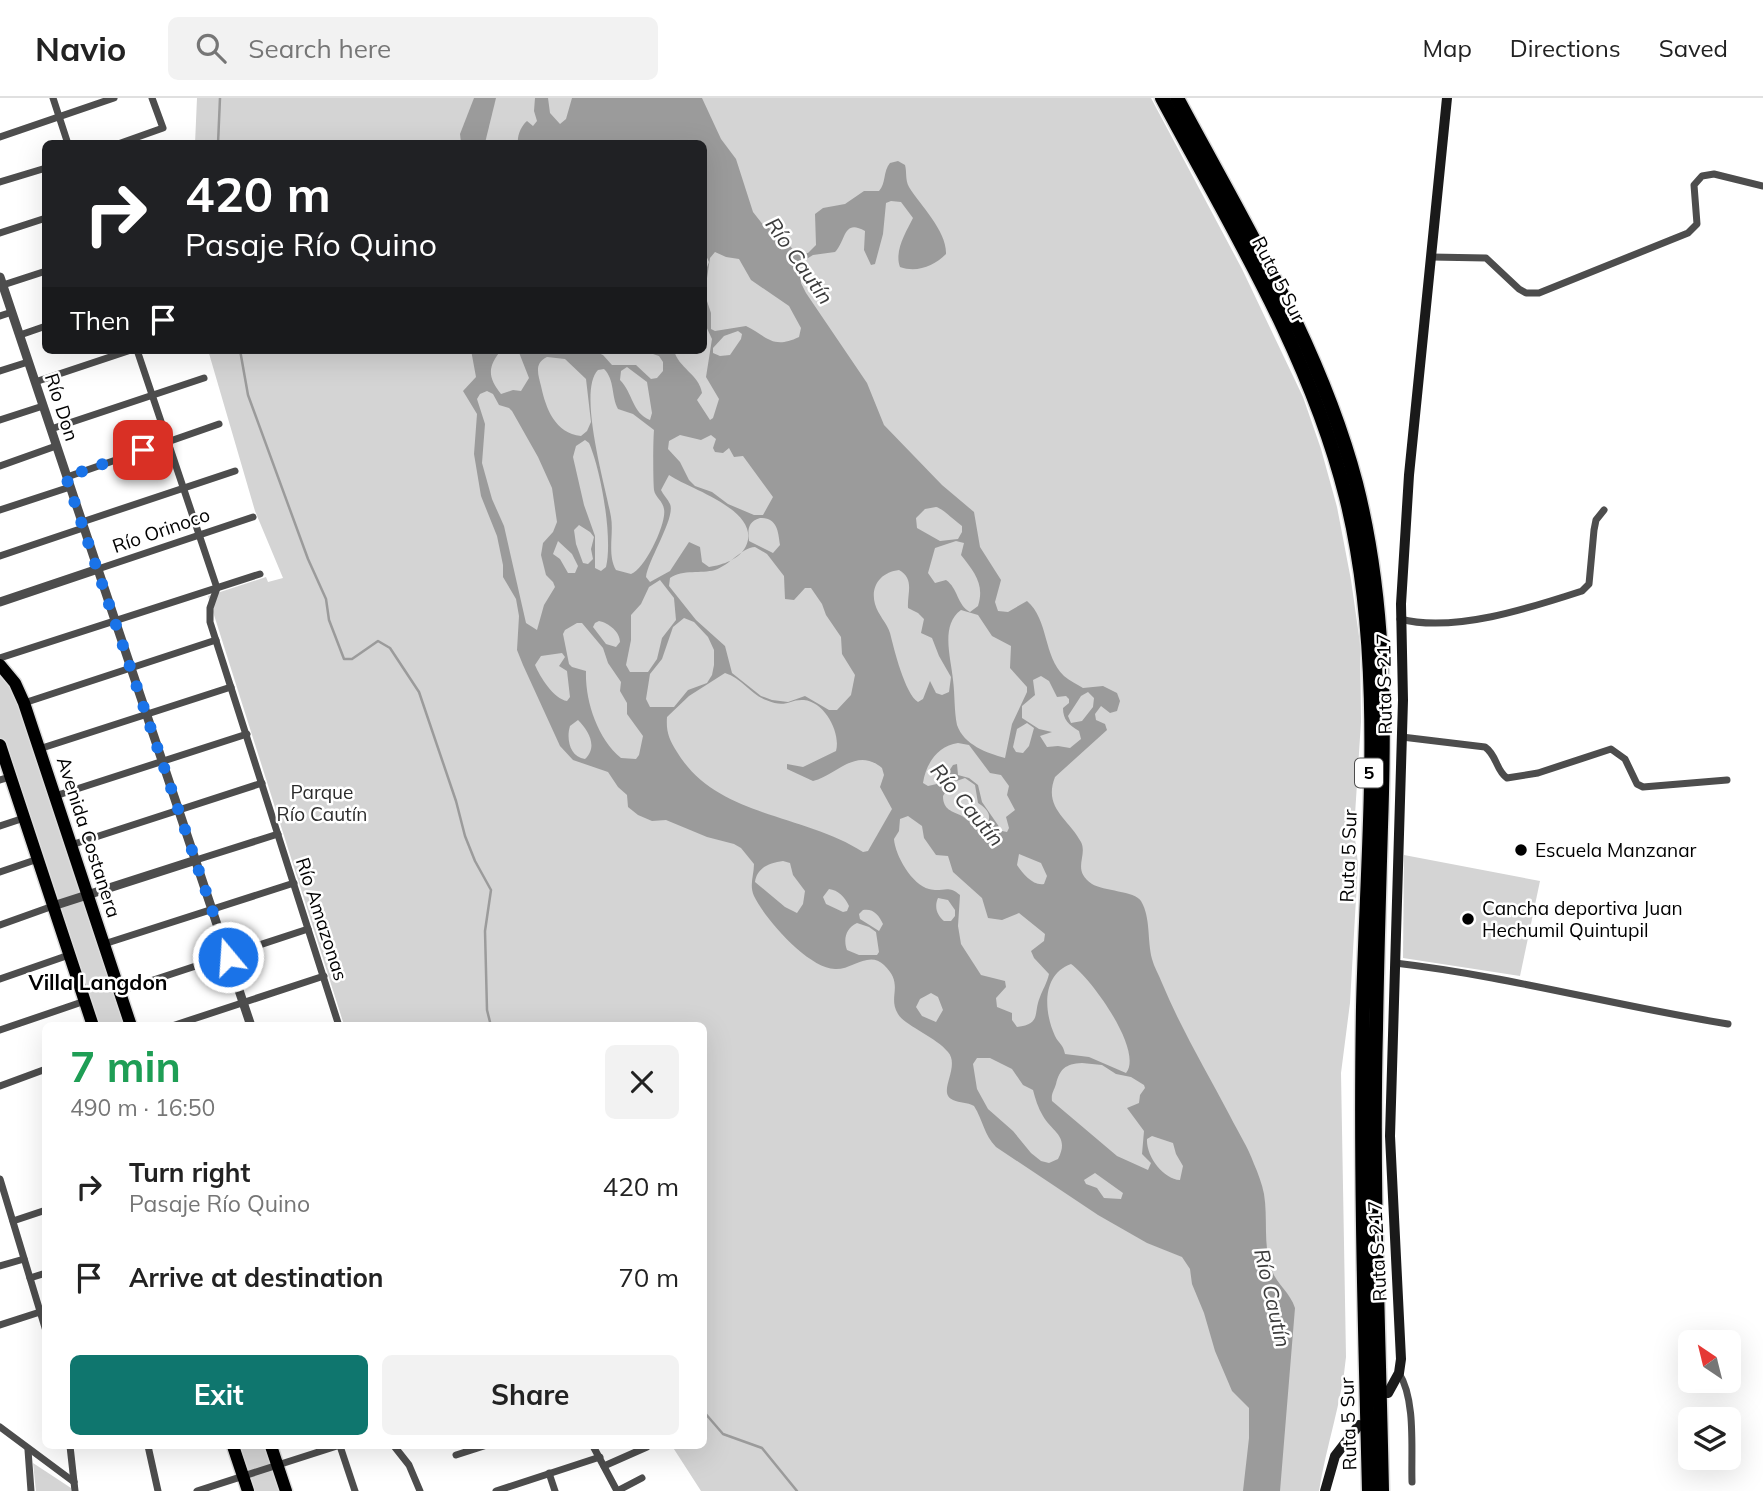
<!DOCTYPE html>
<html lang="en">
<head>
<meta charset="utf-8">
<style>
  body { margin:0; font-family:Mulish,sans-serif; background:#f2f2f2; color:#222; height:100vh; display:flex; flex-direction:column; font-size:26px; white-space:nowrap }
  * { box-sizing:border-box; margin:0 }
  p { font-size:23px; color:#767676 }
  .icon { flex:none; width:38px; height:38px; fill:none; stroke:currentColor; stroke-width:2; stroke-linecap:round; stroke-linejoin:round }
  .map { position:relative; flex:1; overflow:hidden }
  .drawer { position:absolute; left:42px; top:924px; width:665px; height:427px; display:flex; flex-direction:column; background:#fff; border-radius:10px; box-shadow:0 7px 28px #0002 }
  .drawer>* { flex:none }
  .banner { position:absolute; left:42px; top:42px; width:665px; height:214px; border-radius:10px; box-shadow:0 7px 28px #0002; background:#202124; color:#fff; overflow:hidden }
  .needle { width:46px; rotate:325deg }
  .buttons { position:absolute; left:1678px; top:1232px; display:grid; gap:14px }
  .buttons a { display:grid; place-items:center; width:63px; height:63px; border-radius:10px; background:#fff; box-shadow:0 7px 28px #0002; font-size:35px }
  .pin { position:absolute; display:grid; place-items:center; width:60px; height:60px; color:#fff; margin:-30px; border-radius:14px; box-shadow:0 4px 10px #0006 }
  .me { position:absolute; width:77px; margin:-38px; rotate:342deg; stroke-linejoin:round; filter:drop-shadow(0 0 5px #0008) }
  .turn { display:flex; align-items:center; gap:24px; height:147px; padding:0 28px; font-size:32px }
  .turn .icon { width:91px; height:91px; stroke-width:2.5 }
  .turn b { display:block; font-size:49px; line-height:60px }
  .then { display:flex; align-items:center; height:66px; padding:0 28px; background:#0003; gap:14px; font-size:26px }
  .round { display:grid; place-items:center; flex:none; width:74px; height:74px; border-radius:10px; background:#f2f2f2 }
  .overview { display:flex; align-items:center; justify-content:space-between; height:119px; padding:0 28px }
  h1 { font-size:42px; font-weight:700; line-height:52px; color:#1e9e55 }
  .primary-button { display:flex; gap:14px; margin-top:auto; padding:14px 28px }
  .primary-button a { flex:1; height:80px; border-radius:10px; background:#0f766e; color:#fff; font-size:28px; font-weight:700; line-height:80px; text-align:center }
  .primary-button a+a { background:#f2f2f2; color:#222 }
  ul { padding:0; list-style:none }
  li { display:flex; align-items:center; gap:21px; height:91px; padding:0 28px }
  li div { flex:1 }
  li b { display:block; font-size:26px }
  li em { font-style:normal }
  header { display:flex; align-items:center; gap:42px; box-sizing:border-box; height:98px; padding:0 35px; background:#fff; border-bottom:2px solid #e0e0e0 }
  header strong { font-size:33px }
  nav { display:flex; gap:38px; margin-inline-start:auto; font-size:24px }
  .search { width:490px; height:63px; background:#f2f2f2; display:flex; align-items:center; gap:18px; box-sizing:border-box; padding:0 24px; border-radius:10px; color:#767676; font-size:26px }
  .map>svg:first-child { display:block }
  .green { fill:#d4d4d4 }
  .water { fill:#9b9b9b; fill-rule:evenodd }
  .lines { fill:none; stroke-linecap:round; stroke-linejoin:round }
  .stream { stroke:#9b9b9b; stroke-width:2.5 }
  .primary-casing { stroke:#dbdbdb; stroke-width:15 }
  .motorway-casing { stroke:#dbdbdb; stroke-width:17 }
  .minor { stroke:#4d4d4d; stroke-width:7 }
  .tertiary { stroke:#4d4d4d; stroke-width:9 }
  .secondary { stroke:#1a1a1a; stroke-width:10 }
  .primary { stroke:#000; stroke-width:12 }
  .motorway { stroke:#000; stroke-width:14 }
  .route { stroke:#1a73e8; stroke-width:12; stroke-dasharray:0 21.6 }
  .poi-dot { fill:#000; stroke:#fff; stroke-width:2.5 }
  .labels { text-anchor:middle; stroke-width:5; stroke-linejoin:round; paint-order:stroke }
  .shield { fill:#fff; stroke:#4c4c4c; stroke-width:2 }
  .shield-label { font-size:18px; font-weight:bold; fill:#000 }
  .street-label { font-size:19px; fill:#000; stroke:#fff }
  .park-label { font-size:19px; fill:#2b2b2b; stroke:#fff }
  .poi-label { font-size:19px; fill:#000; stroke:#fff; text-anchor:start }
  .water-label { font-size:21px; font-style:italic; fill:#3c3c3c; stroke:#fff }
  .neighbourhood-label { font-size:21px; font-weight:bold; fill:#000; stroke:#fff }
</style>
</head>
<body>
<header>
<strong>Navio</strong>
<div class="search"><svg class="icon" aria-label="search" viewBox="0 0 24 24"><circle cx="10" cy="10" r="6"/><path d="M15 15l6 6"/></svg>Search here</div>
<nav><a>Map</a><a>Directions</a><a>Saved</a></nav>
</header>
<div class="map">
<svg width="1763" height="1393" viewBox="0 0 1763 1393">
  <rect width="100%" height="100%" fill="#fff"/>
  <!-- green -->
  <g class="green">
    <path d="M197 0H1151L1242 171 1303 299 1321 351 1337 409 1351 482 1360 545 1361 624 1354 732 1358 766 1350 905 1341 975 1346 1259C1342 1304 1326 1348 1319 1393H701L672 1348H704V928L344 927 208 498 266 479 268 484 283 480 255 413 208 252H704V46H195Z"/>
    <path d="M0 570 13 586 129 927H96L0 644Z"/>
    <path d="M1404 757 1540 783 1520 878 1403 860Z"/>
    <path d="M235 1348H269L284 1393H250Z"/>
    <path d="M33 1365 71 1390V1393H36Z"/>
  </g>
  <!-- water -->
  <g class="water">
    <path d="M474 0H496L485 45H461L460 36Z"/>
    <path d="M535 0H548L550 15 560 26 566 21 572 0H702L721 41 736 61 753 114 764 128 778 134 796 155H808L816 147 815 116 823 110 845 106 864 93H879C886 86 883 73 890 65L898 63 905 67C907 74 905 82 909 89 920 107 947 133 946 156 934 168 917 175 900 169 894 153 906 134 913 120L901 104 891 103 886 105 883 136 875 166 871 167 864 152 865 133C843 120 846 143 835 154L813 157 800 165 801 185 806 195 867 285 884 327 942 387 974 414 980 449 1001 482 995 504 998 513 1008 514 1027 503C1049 522 1043 558 1064 578 1070 583 1077 586 1083 590L1103 588 1117 595 1120 603 1117 613 1110 615 1101 608 1095 616 1096 622 1105 626 1107 632 1055 679C1043 710 1068 720 1081 744 1088 758 1071 772 1092 786 1103 793 1135 793 1141 803 1151 820 1147 842 1152 861 1154 869 1159 877 1162 885 1181 931 1207 974 1230 1018 1238 1034 1248 1049 1254 1066 1258 1075 1262 1086 1264 1096 1268 1120 1263 1146 1271 1170 1276 1186 1290 1194 1295 1210L1280 1393H1243L1249 1340V1310L1232 1293 1215 1253 1204 1215 1192 1186 1190 1171 1182 1159 1147 1145 1098 1117 996 1049C984 1037 983 1022 974 1008 967 1004 960 1005 953 1002 936 995 961 969 948 954 936 939 904 927 898 916 887 898 905 887 884 867 869 852 852 872 835 871 808 870 765 821 754 798 749 787 754 777 754 766L741 750 734 746 707 739 666 722 652 723 638 717 628 709 627 697 618 689 608 674 573 662 560 648 523 567 517 552 519 518 516 501 503 479V467L497 438 481 398 474 356 477 316 463 293 476 279 471 252H501C488 269 487 278 501 296L513 292 521 293 529 280 518 252 596 254 603 257 612 267H636L651 281 657 280 663 273V264L659 258 641 252H674C678 270 699 276 702 295L697 302 710 322 713 320 719 301 706 279 712 241 704 224V177L709 164 704 153V46L518 45C517 38 521 28 527 23L533 28 537 23 534 13ZM715 154 726 159 739 161 751 182 789 208 801 230 799 239C772 252 767 238 746 228L715 233 711 231V215L707 203 706 187 710 160ZM738 233 742 236 741 241 730 257 720 258 713 255V250L724 238ZM547 259 565 261 586 281 591 324 587 333 581 338C555 335 546 311 541 288 538 276 534 265 547 259ZM627 269 647 284 652 315 650 322C632 315 633 295 620 282L621 273ZM604 271C615 282 611 298 618 311L633 316 654 332C653 344 653 380 654 392 655 399 663 403 664 411 667 425 645 471 631 476L616 472C607 456 614 436 611 419 606 390 577 293 598 272ZM487 293 493 296 499 307 509 310 512 313 538 359 552 390 557 424 553 434 543 445 541 457 546 477 553 484 555 489 544 507 537 532 526 525 504 428 492 401 482 365 485 326 477 301 480 296ZM680 337 701 342 711 337 716 341 713 350 715 354 723 355 729 350 734 359 743 358 773 399 763 417H754L728 406 712 394 695 388 689 382 680 364 668 351 669 343ZM585 342 589 345C601 372 613 440 606 469L601 473 595 470V438L584 407 573 359 576 348ZM669 377C689 391 762 412 746 448 740 461 723 467 709 469L702 464 700 449 689 444 670 473 650 484 646 479C648 462 676 419 670 406 668 401 663 397 661 392ZM936 409C942 410 955 423 962 428V434L958 441 940 443 917 430 916 420 925 411ZM760 420C777 420 778 432 780 447L773 455 749 443C748 432 747 424 760 420ZM579 427 590 434 594 439 591 451 593 461 588 466 583 465 576 446 574 432ZM558 443 572 456 578 468 575 475H568L560 461 553 456ZM956 443 964 445 961 457C974 474 985 486 978 508L970 514C957 507 958 490 946 482L935 485 928 475 935 450ZM755 449 767 456 784 478 785 501 794 502 805 490H811L822 506 826 517 841 539 842 556 855 577 851 597 837 612H829L805 598 788 604 772 602 761 598 732 575 725 548 696 522 669 488 670 480C683 471 701 476 715 472 730 467 741 450 755 449ZM899 472C915 481 907 495 908 510L918 515 924 521 921 535 932 540 939 558 951 579 949 594 942 597 936 595 930 583 923 601 918 604C905 596 894 551 890 535 887 525 878 517 875 506 870 488 881 474 899 472ZM660 482 674 500 676 522 662 540 657 561 648 574H630L626 567 631 542V517L641 506 649 489ZM961 512 978 517 992 538 1011 548 1010 570 1027 589V594L1012 626 1005 660C987 655 964 647 957 627 954 612 955 597 953 582 951 560 940 527 961 512ZM684 520 694 524 708 539 714 552V567L712 577 707 585 688 592 674 609H650L646 601 650 576 662 561 673 529ZM599 523C609 525 620 534 620 544L616 549 606 546 593 529 595 525ZM577 525H582L603 550 608 565 621 584 620 593 627 605V616L643 638 639 657 636 661 621 660C597 640 585 602 586 573L572 569 569 566 563 536 565 532ZM562 555 565 559 559 568 567 573 570 599 567 603C554 601 540 579 535 567L541 558ZM725 575C742 580 750 596 766 602 787 611 788 601 804 602 825 604 841 635 836 653L803 669 787 666V671L813 683C837 677 856 648 882 670L884 677 880 689 892 711 868 753 863 754C803 715 717 720 677 654 669 641 666 634 667 619L689 598ZM1041 578 1049 583 1057 599 1066 598 1069 601V605L1063 610C1063 622 1069 627 1079 633L1081 641 1070 650 1058 648 1047 649 1040 638 1052 634 1039 631 1022 620V608L1035 597 1033 582ZM1088 594 1094 600 1093 609 1082 623 1071 625 1068 618 1081 598ZM578 622C589 633 598 649 585 661 570 659 566 641 570 628ZM1027 625 1034 630 1029 648 1023 655 1016 654 1013 649 1017 631ZM958 645 969 647 990 675 1001 677 1009 688 1007 697 1015 712 1006 719 1009 730 1007 734 1002 733 982 704 978 687 969 680 958 677 957 666 953 667 941 685 928 688 923 685C926 665 938 648 958 645ZM965 680 975 687 978 705C988 711 994 719 984 730 975 729 970 723 962 718 952 713 943 712 943 698L951 685ZM908 718 922 728 924 740 936 757 948 758 953 774 982 800 988 820 1002 822 1019 815 1045 836 1044 843 1031 853 1034 860 1049 876C1047 885 1043 891 1040 899 1033 915 1042 926 1017 929L1012 922V915L997 909 996 900 1006 889 1005 883 981 877 961 846 958 828 960 797C947 786 943 795 929 791 912 787 895 757 894 741L899 733 900 721ZM1019 756 1041 765 1047 778 1044 786C1033 788 1023 776 1017 767ZM783 763 790 765 793 777 805 793 803 806 797 815 785 809 755 784C757 769 770 765 783 763ZM829 791C838 792 845 799 849 808L847 813 843 814 826 806 823 799ZM938 800 948 802 955 812V818L951 823H944C937 817 934 809 938 800ZM863 812C873 810 879 817 883 826L879 833 860 821 859 816ZM857 825 869 829 876 834 879 854 877 857H859L847 852C843 841 846 830 857 825ZM1071 866C1091 880 1144 953 1126 975L1089 959 1065 956C1063 946 1059 946 1055 938 1044 914 1041 877 1071 866ZM931 895 938 899 943 912 936 924 922 918 916 909 920 901ZM977 960H990L1012 971 1023 987 1033 992C1035 1000 1038 1010 1043 1018 1052 1034 1070 1038 1058 1061L1049 1065 1041 1063 1031 1055 1013 1033 988 1011 977 991 973 966ZM1082 965 1102 967 1116 976 1131 979 1144 987 1145 990 1140 997 1139 1005 1127 1010 1144 1033 1142 1056 1151 1065 1148 1072 1117 1058 1052 1003C1051 995 1054 993 1056 986 1060 971 1065 966 1082 965ZM1152 1038 1173 1045 1176 1056 1183 1068 1180 1082C1163 1081 1146 1058 1147 1041ZM1095 1075 1123 1095 1121 1101 1104 1100 1097 1090 1086 1086 1084 1082Z"/>
  </g>
  <g class="lines">
    <!-- stream -->
    <g class="stream">
      <path d="M218 46 220 0"/>
      <path d="M240 252 248 297 308 461 326 501 329 522 344 561H352L378 543 390 550 419 594 456 703 465 738 475 763 491 792 485 833 487 912 491 928"/>
      <path d="M704 1314 723 1336 762 1350 797 1393"/>
    </g>
    <!-- primary casing -->
    <g class="primary-casing">
      <g id="primary">
        <path d="M0 567 15 585 24 605 131 928"/>
        <path d="M0 647 93 928"/>
        <path d="M233 1348 248 1393"/>
        <path d="M271 1348 286 1393"/>
      </g>
    </g>
    <!-- motorway casing -->
    <g class="motorway-casing">
      <g id="motorway">
        <path d="M1162 0C1231 129 1310 256 1346 399 1387 564 1367 741 1363 909 1360 1071 1365 1232 1369 1393"/>
        <path d="M1177 0C1243 124 1320 248 1356 385 1385 499 1385 613 1381 729 1379 797 1377 864 1376 931 1372 1085 1379 1239 1382 1393"/>
      </g>
    </g>
    <!-- minor -->
    <g class="minor">
      <path d="M53 0 68 46"/>
      <path d="M0 39 114 0"/>
      <path d="M118 46 163 30 152 0"/>
      <path d="M0 84 46 70"/>
      <path d="M0 135 46 120"/>
      <path d="M1431 159 1486 160 1519 191 1526 195H1539L1688 135 1697 126 1694 87 1702 78 1714 76 1763 88"/>
      <path d="M3 187 46 173"/>
      <path d="M0 218 12 214"/>
      <path d="M20 237 46 228"/>
      <path d="M137 252 217 490 210 510V524L339 928"/>
      <path d="M0 273 28 264"/>
      <path d="M35 284 131 252"/>
      <path d="M0 322 43 308"/>
      <path d="M51 331 204 280"/>
      <path d="M0 368 56 348"/>
      <path d="M67 379 219 326"/>
      <path d="M0 412 70 389"/>
      <path d="M82 424 235 373"/>
      <path d="M0 458 83 430"/>
      <path d="M98 471 253 419"/>
      <path d="M1400 521C1454 535 1530 510 1582 493L1589 486 1594 432 1596 422 1604 412"/>
      <path d="M0 560 260 476"/>
      <path d="M24 605 216 542"/>
      <path d="M1402 639 1485 649C1497 657 1496 673 1507 680L1538 675 1611 651 1625 661 1637 686 1643 689 1727 682"/>
      <path d="M39 651 231 589"/>
      <path d="M0 682 10 679"/>
      <path d="M55 698 247 636"/>
      <path d="M0 728 24 720"/>
      <path d="M71 747 262 685"/>
      <path d="M196 762 278 736"/>
      <path d="M0 774 38 761"/>
      <path d="M0 827 53 808"/>
      <path d="M104 846 294 785"/>
      <path d="M1395 865C1507 878 1616 908 1728 926"/>
      <path d="M0 881 69 857"/>
      <path d="M120 893 308 831"/>
      <path d="M172 928 324 878"/>
      <path d="M0 932 85 903"/>
      <path d="M0 988 46 971"/>
      <path d="M0 1081 46 1233"/>
      <path d="M13 1123 46 1112"/>
      <path d="M0 1168 24 1161"/>
      <path d="M30 1180 46 1175"/>
      <path d="M0 1227 40 1214"/>
      <path d="M1399 1275C1416 1302 1411 1352 1412 1384"/>
      <path d="M0 1329 74 1384"/>
      <path d="M70 1348 75 1393"/>
      <path d="M148 1348 158 1393"/>
      <path d="M340 1348 355 1393"/>
      <path d="M394 1348 409 1367 420 1393"/>
      <path d="M593 1348 617 1393 642 1380"/>
      <path d="M28 1352 31 1393"/>
      <path d="M456 1357 484 1348"/>
      <path d="M604 1368 647 1349"/>
      <path d="M549 1375 555 1393"/>
      <path d="M197 1393 337 1348"/>
      <path d="M496 1393 600 1359"/>
    </g>
    <!-- tertiary -->
    <g class="tertiary">
      <path d="M0 179 251 928"/>
      <path d="M0 504 98 471"/>
      <path d="M53 808 196 762"/>
    </g>
    <!-- secondary -->
    <g class="secondary">
      <path d="M1388 1295 1399 1275 1401 1261 1390 1038 1403 602 1401 506 1409 377 1447 0"/>
      <path d="M1325 1393 1335 1358 1359 1327"/>
    </g>
    <!-- primary -->
    <use href="#primary" class="primary"/>
    <!-- motorway -->
    <use href="#motorway" class="motorway"/>
  </g>
  <g class="lines">
    <!-- route -->
    <path class="route" d="M143 352 66 379 228 859"/>
  </g>
  <!-- markers -->
  <g class="poi-dot">
    <circle cx="1521" cy="752" r="7"/>
    <circle cx="1468" cy="821" r="7"/>
  </g>
  <g class="labels">
    <!-- shield labels -->
    <rect class="shield" x="1355" y="660.5" width="28" height="29" rx="5"/>
    <g class="shield-label">
      <text x="1369" y="681">5</text>
    </g>
    <!-- street labels -->
    <g class="street-label">
      <text transform="translate(1279 181) rotate(63)" y="7">Ruta 5 Sur</text>
      <text transform="translate(62 309) rotate(72)" y="7">Río Don</text>
      <text transform="translate(161 432) rotate(-19)" y="7">Río Orinoco</text>
      <text transform="translate(1384 586) rotate(-91)" y="7">Ruta S-217</text>
      <text transform="translate(89 739) rotate(72)" y="7">Avenida Costanera</text>
      <text transform="translate(1348 758) rotate(-88)" y="7">Ruta 5 Sur</text>
      <text transform="translate(322 821) rotate(72)" y="7">Río Amazonas</text>
      <text transform="translate(1377 1153) rotate(-93)" y="7">Ruta S-217</text>
      <text transform="translate(1348 1326) rotate(-92)" y="7">Ruta 5 Sur</text>
    </g>
    <!-- park labels -->
    <g class="park-label">
      <text x="322" y="701">Parque<tspan x="322" dy="22">Río Cautín</tspan></text>
    </g>
    <!-- poi labels -->
    <g class="poi-label">
      <text x="1535" y="759">Escuela Manzanar</text>
      <text x="1482" y="817">Cancha deportiva Juan<tspan x="1482" dy="22">Hechumil Quintupil</tspan></text>
    </g>
    <!-- water labels -->
    <g class="water-label">
      <text transform="translate(799 163) rotate(55)" y="7">Río Cautín</text>
      <text transform="translate(967 707) rotate(50)" y="7">Río Cautín</text>
      <text transform="translate(1272 1200) rotate(77)" y="7">Río Cautín</text>
    </g>
    <!-- neighbourhood labels -->
    <g class="neighbourhood-label">
      <text x="98" y="892">Villa Langdon</text>
    </g>
  </g>
</svg>
<div class="buttons">
<a><svg class="needle" viewBox="-14 -14 28 28"><path d="M0-13l5 13h-10z" fill="#e53935"/><path d="M0 13l5-13h-10z" fill="#767676"/></svg></a>
<a><svg class="icon" aria-label="layers" viewBox="0 0 24 24"><path d="M12 4l9 5-9 5-9-5zM3 14l9 5 9-5"/></svg></a>
</div>
<div class="pin" style="left:143px;top:352px;background:#d93025"><svg class="icon" aria-label="arrive" viewBox="0 0 24 24"><path d="M6 21V4h12l-3 4 3 4H6"/></svg></div>
<svg class="me" style="left:228px;top:859px" viewBox="-20 -20 40 40"><circle r="17" fill="#1a73e8" stroke="#fff" stroke-width="3"/><path d="M0-11L8 9 0 5-8 9z" fill="#fff"/></svg>
<div class="banner">
<div class="turn"><svg class="icon" aria-label="right" viewBox="0 0 24 24"><path d="M7 20v-9h11M14 6l5 5-5 5"/></svg><div><b>420 m</b>Pasaje Río Quino</div></div>
<div class="then">Then<svg class="icon" aria-label="arrive" viewBox="0 0 24 24"><path d="M6 21V4h12l-3 4 3 4H6"/></svg></div>
</div>
<section class="drawer">
<div class="overview"><div><h1>7 min</h1><p>490 m · 16:50</p></div><a class="round"><svg class="icon" aria-label="close" viewBox="0 0 24 24"><path d="M6 6l12 12M18 6L6 18"/></svg></a></div>
<ul>
<li><svg class="icon" aria-label="right" viewBox="0 0 24 24"><path d="M7 20v-9h11M14 6l5 5-5 5"/></svg><div><b>Turn right</b><p>Pasaje Río Quino</p></div><em>420 m</em></li>
<li><svg class="icon" aria-label="arrive" viewBox="0 0 24 24"><path d="M6 21V4h12l-3 4 3 4H6"/></svg><div><b>Arrive at destination</b></div><em>70 m</em></li>
</ul>
<div class="primary-button"><a>Exit</a><a>Share</a></div>
</section>
</div>
</body>
</html>
